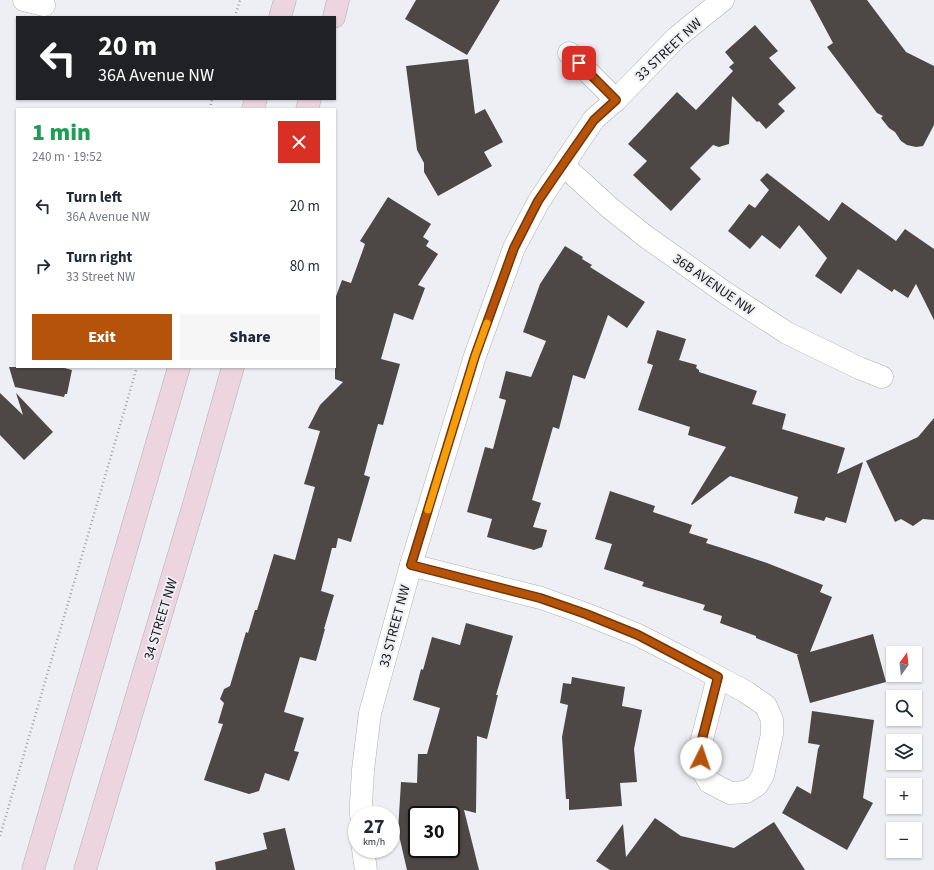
<!DOCTYPE html>
<html lang="en">
<head>
<meta charset="utf-8">
<style>
  body { margin:0; font-family:"Source Sans 3",sans-serif; background:#f6f6f7; color:#1f2937; height:100vh; display:flex; flex-direction:column; font-size:15px; white-space:nowrap }
  * { box-sizing:border-box; margin:0 }
  p { font-size:13px; color:#747a83 }
  .icon { flex:none; width:22px; height:22px; fill:none; stroke:currentColor; stroke-width:2; stroke-linecap:round; stroke-linejoin:round }
  .map { position:relative; flex:1; overflow:hidden }
  .side { position:absolute; left:16px; top:108px; width:320px; height:260px; display:flex; flex-direction:column; background:#fff; border-radius:0px; box-shadow:0 1px 3px #0004 }
  .side>* { flex:none }
  .hud { position:absolute; left:16px; top:16px; width:320px; height:84px; border-radius:0px; box-shadow:0 1px 3px #0004; background:#202124; color:#fff; overflow:hidden }
  .needle { width:26px; rotate:15deg }
  .tools { position:absolute; left:886px; top:646px; display:grid; gap:8px }
  .tools a { display:grid; place-items:center; width:36px; height:36px; border-radius:0px; background:#fff; box-shadow:0 1px 3px #0004; font-size:20px }
  .speed { position:absolute; left:348px; top:806px; display:flex; gap:8px; font-size:20px; font-weight:700; text-align:center }
  .speed>* { display:grid; place-content:center; width:52px; height:52px; border-radius:50%; background:#fff; box-shadow:0 1px 3px #0004; line-height:1 }
  .speed small { font-size:10px; font-weight:400 }
  .speed .limit { border:2px solid #111; border-radius:6px; background:#fff; color:#111 }
  .pin { position:absolute; display:grid; place-items:center; width:34px; height:34px; color:#fff; margin:-17px; border-radius:8px; box-shadow:0 2px 6px #0006 }
  .me { position:absolute; width:44px; margin:-22px; rotate:4deg; stroke-linejoin:round; filter:drop-shadow(0 0 3px #0008) }
  .turn { display:flex; align-items:center; gap:14px; height:84px; padding:0 16px; font-size:18px }
  .turn .icon { width:52px; height:52px; stroke-width:2.5 }
  .turn b { display:block; font-size:28px; line-height:34px }
  .round { display:grid; place-items:center; flex:none; width:42px; height:42px; border-radius:0px; background:#f6f6f7 }
  .overview { display:flex; align-items:center; justify-content:space-between; height:68px; padding:0 16px }
  h1 { font-size:24px; font-weight:800; line-height:30px; color:#1e9e55 }
  .cta { display:flex; gap:8px; margin-top:auto; padding:8px 16px }
  .cta a { flex:1; height:46px; border-radius:0px; background:#b45309; color:#fff; font-size:16px; font-weight:800; line-height:46px; text-align:center }
  .cta a+a { background:#f6f6f7; color:#1f2937 }
  ul { padding:0; list-style:none }
  li { display:flex; align-items:center; gap:12px; height:60px; padding:0 16px }
  li div { flex:1 }
  li b { display:block; font-size:15px }
  li em { font-style:normal }
  .map>svg:first-child { display:block }
  .building { fill:#4d4746; fill-rule:evenodd }
  .lines { fill:none; stroke-linecap:round; stroke-linejoin:round }
  .minor-casing { stroke:#aeb0b5; stroke-width:23 }
  .secondary-casing { stroke:#aeb0b5; stroke-width:23 }
  .path { stroke:#9fa0a4; stroke-width:2.5; stroke-dasharray:1 3; stroke-linecap:butt }
  .minor { stroke:#fff; stroke-width:22 }
  .secondary { stroke:#ecd5de; stroke-width:22 }
  .route-casing { stroke:#753606; stroke-width:10 }
  .route { stroke:#b45309; stroke-width:7 }
  .slow { stroke:#f59e0b; stroke-width:7 }
  .labels { text-anchor:middle; stroke-width:4; stroke-linejoin:round; paint-order:stroke }
  .street-label { font-size:14px; fill:#19191b; stroke:#edeff4 }
</style>
</head>
<body>
<div class="map">
<svg width="934" height="870" viewBox="0 0 934 870">
  <rect width="100%" height="100%" fill="#edeff4"/>
  <!-- building -->
  <g class="building">
    <path d="M416 0H500L467 55 405 19Z"/>
    <path d="M810 0H867L906 52 934 66V125L923 146 916 147 907 145 901 141 895 132 889 128 881 118 883 116 877 113 827 47 833 43Z"/>
    <path d="M755 25 778 51 769 58 796 88 778 104 785 111 766 129 759 121 757 122 732 96 729 144 719 147 713 145 690 168 701 179 671 211 633 175 647 161 628 144 677 92 696 110 733 71 729 67 734 63 725 52Z"/>
    <path d="M468 59 475 114 485 109 503 142 484 152 492 166 438 196 424 172V163L417 150 406 66Z"/>
    <path d="M767 173 829 221 842 202 896 241 905 229 934 249V320L916 284 908 298 894 289 892 292 858 269 841 294 815 276 827 258 799 225 780 249 762 235 750 249 728 231 749 204 755 208 769 190 760 180Z"/>
    <path d="M388 197 431 224 423 237 429 241 426 246 438 254 418 285 425 288 413 320 394 313 381 359 400 364 383 425 378 424 364 475 370 477 351 542 338 538 336 548H332L321 591 334 595 324 629H325L316 661 300 657 284 712 304 718 294 751 299 752 289 781 265 773 259 791 249 794 204 780 223 724 218 723 224 703 220 699 224 689 230 686 246 632 248 633 255 610H257L274 554 295 560 315 487 304 484 320 431 308 428 320 405 343 382 335 379V299L342 280 351 283 365 244 360 241Z"/>
    <path d="M565 246 583 257 582 259 592 265 590 267 645 302 627 328 608 315 585 379 573 375 559 429 553 427 532 500 541 503 533 527 547 530 542 547 534 550 487 537 492 519 467 512 485 447 493 449 506 400 499 398 506 371 531 377 546 341 523 332 540 284Z"/>
    <path d="M657 330 686 339 679 360 697 365 696 368 699 370V372L757 391 752 404 786 414 782 429 845 448 837 474 863 462 846 523 826 517 824 521 794 513 798 497 730 476 692 505 691 504 726 447 688 435 690 427 638 410 653 365 647 363Z"/>
    <path d="M9 367H61L72 370 67 394H65L64 397 15 387Z"/>
    <path d="M0 393 23 415 16 393 53 432 24 460 0 435Z"/>
    <path d="M934 418V520L923 519 913 526 901 519 895 522 866 461 918 437Z"/>
    <path d="M610 491 655 506 653 512 692 525 689 533 708 539 706 543 722 548 767 563 823 585 820 592 832 597 810 652 873 634 886 682 810 703 797 655H799L756 638V636L720 623 722 616 703 610 705 605 642 586 644 582 604 569 612 544 595 539Z"/>
    <path d="M466 623 513 636 496 695H498L487 739 477 736 476 813 464 810 479 870H407L398 831 401 782 417 783 418 754H427L440 708 413 700 421 669 423 670 432 637 460 645ZM417 815H451V849H417Z"/>
    <path d="M572 677 625 687 622 706 642 710 634 749 637 782 620 783 622 806 569 810V799H566L562 737 568 705 560 703 563 683 571 684Z"/>
    <path d="M812 711 874 720 863 798 873 803 847 850 782 813 797 786 811 794 818 749 820 745 808 743Z"/>
    <path d="M655 818 681 836 734 848 774 822 805 870H610L596 861 623 824 626 857Z"/>
    <path d="M285 828 295 870H216L215 862 267 849 263 833Z"/>
  </g>
  <g class="lines">
    <!-- minor casing -->
    <g class="minor-casing">
      <g id="minor">
        <path d="M24 0 44 5"/>
        <path d="M569 53 616 100"/>
        <path d="M563 165 610 208 645 236 727 294 787 333 859 368 882 377"/>
        <path d="M411 565 541 598 586 614 638 635 685 659 746 692 766 706 772 720V734L763 775 757 785 746 792 730 793 709 782 702 770 700 747 718 677"/>
        <path d="M361 815V804L363 770 370 713 411 565 475 356 514 248 539 201 594 119 616 100 677 37 723 0"/>
        <path d="M363 849 366 870"/>
      </g>
    </g>
    <!-- secondary casing -->
    <g class="secondary-casing">
      <g id="secondary">
        <path d="M280 17 285 0"/>
        <path d="M334 17 338 0"/>
        <path d="M253 109 256 99"/>
        <path d="M307 109 310 99"/>
        <path d="M33 870 179 367"/>
        <path d="M85 870 194 504 233 367"/>
      </g>
    </g>
    <!-- path -->
    <g class="path">
      <path d="M235 17 240 0"/>
      <path d="M210 109 212 99"/>
      <path d="M0 836 137 367"/>
    </g>
    <!-- minor -->
    <use href="#minor" class="minor"/>
    <!-- secondary -->
    <use href="#secondary" class="secondary"/>
  </g>
  <g class="lines">
    <!-- route casing -->
    <g class="route-casing">
      <path id="route" d="M579 63 616 100 594 120 555 176 538 201 514 248 475 356 411 565 540 598 586 614 638 635 718 677 700 747 701 758"/>
    </g>
    <!-- route -->
    <use href="#route" class="route"/>
    <!-- slow -->
    <path class="slow" d="M428 510 475 356 487 323"/>
  </g>
  <g class="labels">
    <!-- street labels -->
    <g class="street-label">
      <text transform="translate(668 49) rotate(-43)" y="5">33 STREET NW</text>
      <text transform="translate(714 284) rotate(35)" y="5">36B AVENUE NW</text>
      <text transform="translate(160 619) rotate(-73)" y="5">34 STREET NW</text>
      <text transform="translate(394 626) rotate(-75)" y="5">33 STREET NW</text>
    </g>
  </g>
</svg>
<div class="tools">
<a><svg class="needle" viewBox="-14 -14 28 28"><path d="M0-13l5 13h-10z" fill="#e53935"/><path d="M0 13l5-13h-10z" fill="#747a83"/></svg></a>
<a><svg class="icon" aria-label="search" viewBox="0 0 24 24"><circle cx="10" cy="10" r="6"/><path d="M15 15l6 6"/></svg></a>
<a><svg class="icon" aria-label="layers" viewBox="0 0 24 24"><path d="M12 4l9 5-9 5-9-5zM3 14l9 5 9-5"/></svg></a>
<a>+</a>
<a>−</a>
</div>
<div class="speed"><div>27<small>km/h</small></div><div class="limit">30</div></div>
<div class="pin" style="left:579px;top:63px;background:#d93025"><svg class="icon" aria-label="arrive" viewBox="0 0 24 24"><path d="M6 21V4h12l-3 4 3 4H6"/></svg></div>
<svg class="me" style="left:701px;top:758px" viewBox="-20 -20 40 40"><circle r="19" fill="#fff"/><path d="M0-13L10 11 0 6-10 11z" fill="#b45309"/></svg>
<div class="hud">
<div class="turn"><svg class="icon" aria-label="left" viewBox="0 0 24 24"><path d="M17 20v-9H6M10 6l-5 5 5 5"/></svg><div><b>20 m</b>36A Avenue NW</div></div>
</div>
<section class="side">
<div class="overview"><div><h1>1 min</h1><p>240 m · 19:52</p></div><a class="round" style="background:#d93025;color:#fff"><svg class="icon" aria-label="close" viewBox="0 0 24 24"><path d="M6 6l12 12M18 6L6 18"/></svg></a></div>
<ul>
<li><svg class="icon" aria-label="left" viewBox="0 0 24 24"><path d="M17 20v-9H6M10 6l-5 5 5 5"/></svg><div><b>Turn left</b><p>36A Avenue NW</p></div><em>20 m</em></li>
<li><svg class="icon" aria-label="right" viewBox="0 0 24 24"><path d="M7 20v-9h11M14 6l5 5-5 5"/></svg><div><b>Turn right</b><p>33 Street NW</p></div><em>80 m</em></li>
</ul>
<div class="cta"><a>Exit</a><a>Share</a></div>
</section>
</div>
</body>
</html>
